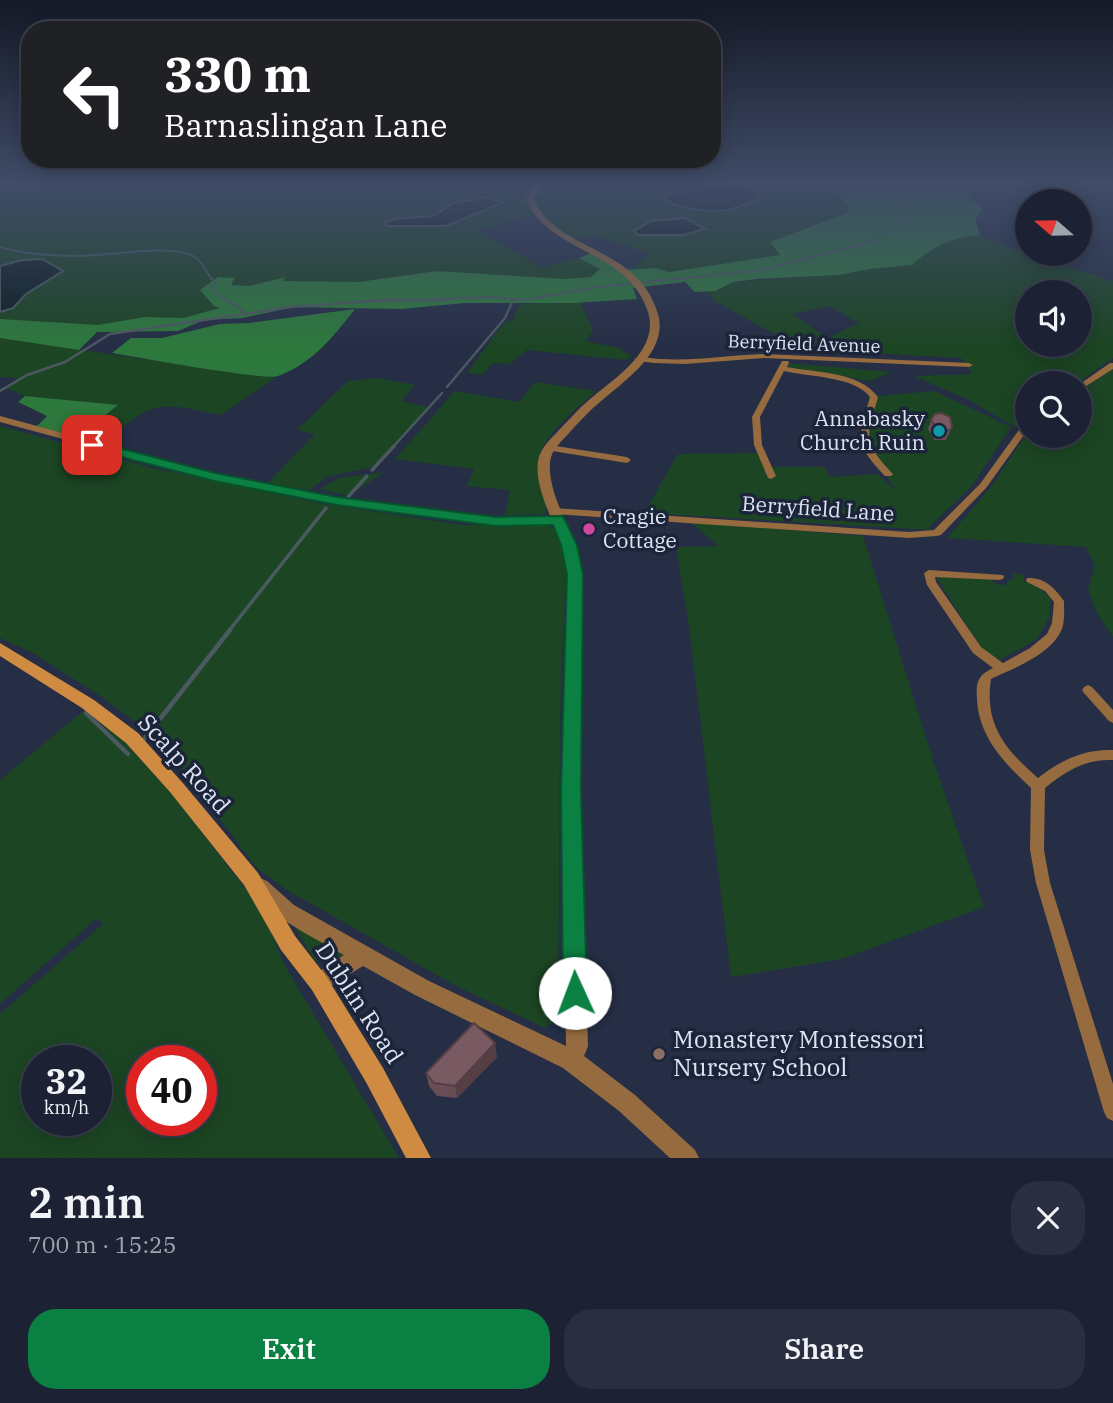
<!DOCTYPE html>
<html lang="en">
<head>
<meta charset="utf-8">
<style>
  body { margin:0; font-family:"IBM Plex Serif",serif; background:#292f40; color:#f1f3f6; height:100vh; display:flex; flex-direction:column; font-size:26px; white-space:nowrap }
  * { box-sizing:border-box; margin:0 }
  p { font-size:23px; color:#a0a4ac }
  .icon { flex:none; width:38px; height:38px; fill:none; stroke:currentColor; stroke-width:2; stroke-linecap:round; stroke-linejoin:round }
  .map { position:relative; height:1158px; overflow:hidden }
  .drawer { display:flex; flex-direction:column; background:#1c2234; flex:1 }
  .drawer>* { flex:none }
  .top-card { position:absolute; left:21px; top:21px; width:700px; height:147px; border-radius:28px; box-shadow:0 4px 18px #0003,0 0 0 2px #3a3f4f; background:#202124; color:#fff; overflow:hidden }
  .needle { width:46px; rotate:290deg }
  .buttons { position:absolute; left:1015px; top:189px; display:grid; gap:14px }
  .buttons a { display:grid; place-items:center; width:77px; height:77px; border-radius:50%; background:#1c2234; box-shadow:0 4px 18px #0003,0 0 0 2px #3a3f4f; font-size:35px }
  .speed { position:absolute; left:21px; top:1045px; display:flex; gap:14px; font-size:35px; font-weight:700; text-align:center }
  .speed>* { display:grid; place-content:center; width:91px; height:91px; border-radius:50%; background:#1c2234; box-shadow:0 4px 18px #0003,0 0 0 2px #3a3f4f; line-height:1 }
  .speed small { font-size:18px; font-weight:400 }
  .speed .limit { border:10px solid #d22; background:#fff; color:#111 }
  .pin { position:absolute; display:grid; place-items:center; width:60px; height:60px; color:#fff; margin:-30px; border-radius:14px; box-shadow:0 4px 10px #0006 }
  .me { position:absolute; width:77px; margin:-38px; rotate:358deg; stroke-linejoin:round; filter:drop-shadow(0 0 5px #0008) }
  .turn { display:flex; align-items:center; gap:24px; height:147px; padding:0 28px; font-size:32px }
  .turn .icon { width:91px; height:91px; stroke-width:2.5 }
  .turn b { display:block; font-size:49px; line-height:60px }
  .round { display:grid; place-items:center; flex:none; width:74px; height:74px; border-radius:28px; background:#292f40 }
  .head { display:flex; align-items:center; justify-content:space-between; height:119px; padding:0 28px }
  h1 { font-size:42px; font-weight:600; line-height:52px }
  .action { display:flex; gap:14px; margin-top:auto; padding:14px 28px }
  .action a { flex:1; height:80px; border-radius:28px; background:#0b8043; color:#fff; font-size:28px; font-weight:600; line-height:80px; text-align:center }
  .action a+a { background:#292f40; color:#f1f3f6 }
  .map>svg:first-child { display:block }
  .green { fill:#1c4524; fill-rule:evenodd }
  .forest { fill:#2d783c }
  .water { fill:#0d1e22; stroke:#4b5960; stroke-width:2 }
  .lines { fill:none; stroke-linecap:round; stroke-linejoin:round }
  .stream-far3 { stroke:#4b5960; stroke-width:2 }
  .stream-far2 { stroke:#4b5960; stroke-width:2.5 }
  .stream-far1 { stroke:#4b5960; stroke-width:3.5 }
  .stream { stroke:#4b5960; stroke-width:4.5 }
  .minor { fill:#956b3f; fill-rule:evenodd }
  .tertiary { fill:#956b3f; fill-rule:evenodd }
  .secondary { fill:#cf8b41; fill-rule:evenodd }
  .wall { fill:#684d55 }
  .shaded-wall { fill:#553f45 }
  .building { fill:#795a63; stroke:#553f45; stroke-width:2 }
  .route { fill:#0b8043; stroke:#07532c; stroke-width:2 }
  .culture-dot { fill:#0f9aa8; stroke:#1c243a; stroke-width:2.5 }
  .hotel-dot { fill:#d1479c; stroke:#1c243a; stroke-width:2.5 }
  .education-dot { fill:#8d6e63; stroke:#1c243a; stroke-width:2.5 }
  .labels { text-anchor:middle; stroke-width:7; stroke-linejoin:round; paint-order:stroke }
  .far-street-label { font-size:18px; fill:#dde3f2; stroke:#1c243a }
  .poi-label { font-size:21px; fill:#dde3f2; stroke:#1c243a; text-anchor:end }
  .street-label { font-size:21px; fill:#dde3f2; stroke:#1c243a }
  .near-street-label { font-size:24px; fill:#dde3f2; stroke:#1c243a }
  .near-poi-label { font-size:24px; fill:#dde3f2; stroke:#1c243a; text-anchor:start }
</style>
</head>
<body>
<div class="map">
<svg width="1113" height="1158" viewBox="0 0 1113 1158">
  <rect width="100%" height="100%" fill="#252e45"/>
  <!-- green -->
  <g class="green">
    <path d="M0 185H839V195L849 207 847 214C820 220 797 233 771 242L781 255 669 272 654 268H632L649 253 593 235 575 239 534 215 477 230 541 267C568 263 574 250 600 269L592 277 565 279 436 271 358 282H290L281 281 283 279 250 286 230 285 234 279 218 277 231 307 118 333 0 321Z"/>
    <path d="M969 235H980L1027 254 1113 281V358L1077 383H1027V418L1015 427 969 400 914 376 972 374 961 358 869 353 851 346 867 356 790 351V346L816 341 841 342 830 337 859 323 829 306 793 314 824 336 783 339 713 300 708 291H715L732 282 838 275 870 269ZM1027 292H1080V345H1027Z"/>
    <path d="M581 298 583 303 581 304 593 330 586 341 623 349 622 352 631 354 627 360 527 350 510 364 493 363 482 375 467 373 498 330 507 321H513L519 305Z"/>
    <path d="M0 338 275 378 221 415C154 402 157 399 103 443L77 437 117 405 25 396 6 388 17 381 13 377H0Z"/>
    <path d="M788 363 892 372 870 381 790 369Z"/>
    <path d="M1113 368V637L1098 615 1088 590 1095 566 1086 547 947 538 991 487 1027 433V436H1080V392Z"/>
    <path d="M378 378 415 385 401 401 428 407 373 467 326 477 310 490 268 483 315 434 297 430 348 381Z"/>
    <path d="M535 382 596 391C575 411 536 438 537 471 538 484 551 502 545 514L505 515 510 490 467 486 474 469 395 459 455 391 519 402Z"/>
    <path d="M934 391 1011 427 972 486 929 527 931 530 644 513 678 454 758 453 771 467H824L830 477 878 474 896 492C879 459 852 436 878 396Z"/>
    <path d="M0 426 156 469 323 504 463 525H546L556 530 566 561 560 717 558 1018 545 1028 458 987 285 889 256 867 185 773 148 732 102 697 35 654 0 638Z"/>
    <path d="M384 472 348 496 320 489 339 478Z"/>
    <path d="M691 522 863 536 932 757 984 907 842 959 731 977 689 626 676 547 718 546Z"/>
    <path d="M1012 573 1023 575 1024 581 1038 586 1051 599 1049 618 1037 639 1000 660 983 650 936 577 990 578 996 584 1007 585V582L1014 579Z"/>
    <path d="M83 711 119 736 172 794 262 910 285 966 399 1158H0V1014L103 924 97 918 0 1004V780ZM37 1060H96V1120H37ZM142 1060H201V1120H142Z"/>
    <path d="M287 914 349 952 332 962 315 961Z"/>
  </g>
  <!-- forest -->
  <g class="forest">
    <path d="M839 185H987L989 189 977 186 969 197 983 209 975 220 980 235C954 237 930 247 912 265L870 269 838 275 757 279 733 282 715 291 695 292 685 282 633 288 637 299 573 303H465L401 309 294 307 242 318 204 320 178 331 97 332 79 350 0 338V319L98 325 145 317 183 318 220 308 214 306 200 290 218 277 235 278 231 285 250 286 286 277 282 281 358 282 437 271 565 279 591 277 600 269 579 258 592 253 619 270 655 268 669 272 780 255 770 242 847 213 849 207 839 195Z"/>
    <path d="M355 309C333 337 313 363 278 376 266 381 136 357 112 353L131 338H162L220 324 249 323Z"/>
    <path d="M25 396 118 405 77 437 37 426 47 416 18 402Z"/>
  </g>
  <!-- water -->
  <g class="water">
    <path d="M718 185 758 187 755 190 759 194V198C749 203 739 208 727 210 711 212 672 210 664 196Z"/>
    <path d="M487 197 502 203 446 226H386L385 223 394 219 433 216 454 203Z"/>
    <path d="M685 218 705 229 684 235H638L634 231 651 221Z"/>
    <path d="M42 259 63 271 26 294 13 308 0 312V266L22 260Z"/>
  </g>
  <g class="lines">
    <!-- stream-far3 -->
    <g class="stream-far3">
      <path d="M0 247C26 255 54 256 81 256 110 256 171 243 195 257 204 262 205 274 215 282L211 291 230 302"/>
      <path d="M360 302 491 297 524 300 597 287 763 270 872 241 900 224 909 202 906 185"/>
    </g>
    <!-- stream-far2 -->
    <g class="stream-far2">
      <path d="M227 300 247 314"/>
      <path d="M447 387 505 318 513 300"/>
      <path d="M0 391 27 375 65 362 110 334 291 307 382 300H448"/>
      <path d="M392 448 442 393"/>
    </g>
    <!-- stream-far1 -->
    <g class="stream-far1">
      <path d="M372 470 394 446"/>
      <path d="M348 497 367 476"/>
      <path d="M228 632 326 508"/>
    </g>
    <!-- stream -->
    <g class="stream">
      <path d="M86 713 128 754"/>
      <path d="M145 738 230 630"/>
    </g>
    <!-- minor -->
    <g class="minor">
      <path d="M764 354 969 363 973 365 969 367 764 358 685 364 654 363 638 361 634 359C642 355 652 359 662 359 696 361 730 355 764 354Z"/>
      <path d="M782 361H788L789 363 787 367C816 373 859 371 878 397 867 436 862 441 891 472L893 474 891 476H885C854 443 858 439 870 397 854 376 809 377 784 371L760 417 762 445 776 476 771 479 768 478 754 445 752 417Z"/>
      <path d="M1110 363H1113V369L1080 390V384Z"/>
      <path d="M0 416 215 474 337 498 496 519 558 517 563 520 558 523 496 525 337 504 214 480 0 422Z"/>
      <path d="M1027 422V431L986 488 941 535 937 536 909 538 554 514 549 511 554 508 909 532 934 530 980 484 1024 423Z"/>
      <path d="M549 445 627 457 631 460 627 463 546 450V446Z"/>
      <path d="M929 570 1003 575 1004 577 1003 579 999 580 935 577 936 582 981 647 1003 663 1030 648 1047 634 1052 623 1054 602 1045 591 1027 582 1026 580 1027 578C1044 577 1055 588 1064 601 1064 610 1065 620 1062 629 1051 655 1014 668 991 679 984 725 1006 750 1038 778 1061 760 1084 749 1113 750V760C1085 759 1066 771 1045 788L1044 850 1050 883 1113 1084V1121L1107 1118 1104 1112 1036 883 1030 850 1031 788C1005 764 979 737 977 700 976 682 977 676 993 668L973 653 927 585 924 573Z"/>
      <path d="M1088 685 1092 687 1113 710V723L1109 721 1084 693 1082 690 1084 687Z"/>
    </g>
    <!-- tertiary -->
    <path class="tertiary" d="M533 185H541L534 199C556 252 638 245 658 314 669 352 624 381 600 402 589 411 579 422 570 432 562 441 551 450 550 462 548 490 565 518 575 543 578 553 580 564 582 574L580 791 588 1046 584 1056 635 1095 695 1150 699 1158H670L619 1111 563 1068 415 995 363 966 319 993 312 990 309 983 312 976 344 955C319 940 262 913 250 887L253 881 260 878 267 881 294 905 429 981 566 1046 562 791 568 574C566 564 565 552 561 543 553 520 534 486 538 461 540 448 551 439 559 430 569 420 578 409 589 400 614 378 660 351 648 312 628 249 549 254 526 199Z"/>
    <!-- secondary -->
    <path class="secondary" d="M0 643 94 700 138 733 182 782 258 873 295 936 326 976 383 1068 431 1158H406L367 1084 312 990 281 950 244 885 170 792 126 743 82 708 0 656Z"/>
  </g>
  <!-- wall -->
  <g class="wall">
    <path d="M931 420 952 427 946 440H935L928 429Z"/>
    <path d="M497 1057 457 1098 437 1096 429 1086 426 1073Z"/>
  </g>
  <!-- shaded-wall -->
  <path class="shaded-wall" d="M495 1043 497 1057 457 1098 455 1086Z"/>
  <!-- building -->
  <g class="building">
    <path d="M941 413 950 417 952 427 950 430H938L931 420 935 414Z"/>
    <path d="M474 1023 495 1043 455 1086 434 1083 426 1073Z"/>
  </g>
  <!-- sky -->
  <linearGradient id="sky" x2="0" y2="1"><stop stop-color="#141926"/><stop offset="0.53" stop-color="#404c68"/><stop offset="1" stop-color="#404c68" stop-opacity="0"/></linearGradient>
  <rect width="1113" height="347" fill="url(#sky)"/>
  <!-- route -->
  <path class="route" d="M92 441 215 473 337 497 496 517 563 516 577 545 583 574 581 791 587 993 583 1001 575 1005 566 1001 563 993 561 791 567 574 561 545 553 525 496 526 337 505 214 481 87 448V442Z"/>
  <!-- markers -->
  <circle class="culture-dot" cx="939" cy="431" r="7"/>
  <circle class="hotel-dot" cx="589" cy="529" r="7"/>
  <circle class="education-dot" cx="659" cy="1054" r="7"/>
  <g class="labels">
    <!-- far-street labels -->
    <g class="far-street-label">
      <text transform="translate(804 344) rotate(2)" y="6">Berryfield Avenue</text>
    </g>
    <!-- poi labels -->
    <g class="poi-label">
      <text x="925" y="426">Annabasky<tspan x="925" dy="24">Church Ruin</tspan></text>
      <text x="603" y="524" text-anchor="start">Cragie<tspan x="603" dy="24">Cottage</tspan></text>
    </g>
    <!-- street labels -->
    <g class="street-label">
      <text transform="translate(818 509) rotate(4)" y="7">Berryfield Lane</text>
    </g>
    <!-- near-street labels -->
    <g class="near-street-label">
      <text transform="translate(184 764) rotate(48)" y="8">Scalp Road</text>
      <text transform="translate(359 1003) rotate(57)" y="8">Dublin Road</text>
    </g>
    <!-- near-poi labels -->
    <g class="near-poi-label">
      <text x="673" y="1048">Monastery Montessori<tspan x="673" dy="28">Nursery School</tspan></text>
    </g>
  </g>
</svg>
<div class="buttons">
<a><svg class="needle" viewBox="-14 -14 28 28"><path d="M0-13l5 13h-10z" fill="#e53935"/><path d="M0 13l5-13h-10z" fill="#a0a4ac"/></svg></a>
<a><svg class="icon" aria-label="sound" viewBox="0 0 24 24"><path d="M4 9h4l5-4v14l-5-4H4zM17 9q2 3 0 6"/></svg></a>
<a><svg class="icon" aria-label="search" viewBox="0 0 24 24"><circle cx="10" cy="10" r="6"/><path d="M15 15l6 6"/></svg></a>
</div>
<div class="speed"><div>32<small>km/h</small></div><div class="limit">40</div></div>
<div class="pin" style="left:92px;top:445px;background:#d93025"><svg class="icon" aria-label="arrive" viewBox="0 0 24 24"><path d="M6 21V4h12l-3 4 3 4H6"/></svg></div>
<svg class="me" style="left:575px;top:993px" viewBox="-20 -20 40 40"><circle r="19" fill="#fff"/><path d="M0-13L10 11 0 6-10 11z" fill="#0b8043"/></svg>
<div class="top-card">
<div class="turn"><svg class="icon" aria-label="left" viewBox="0 0 24 24"><path d="M17 20v-9H6M10 6l-5 5 5 5"/></svg><div><b>330 m</b>Barnaslingan Lane</div></div>
</div>
</div>
<section class="drawer">
<div class="head"><div><h1>2 min</h1><p>700 m · 15:25</p></div><a class="round"><svg class="icon" aria-label="close" viewBox="0 0 24 24"><path d="M6 6l12 12M18 6L6 18"/></svg></a></div>
<div class="action"><a>Exit</a><a>Share</a></div>
</section>
</body>
</html>
